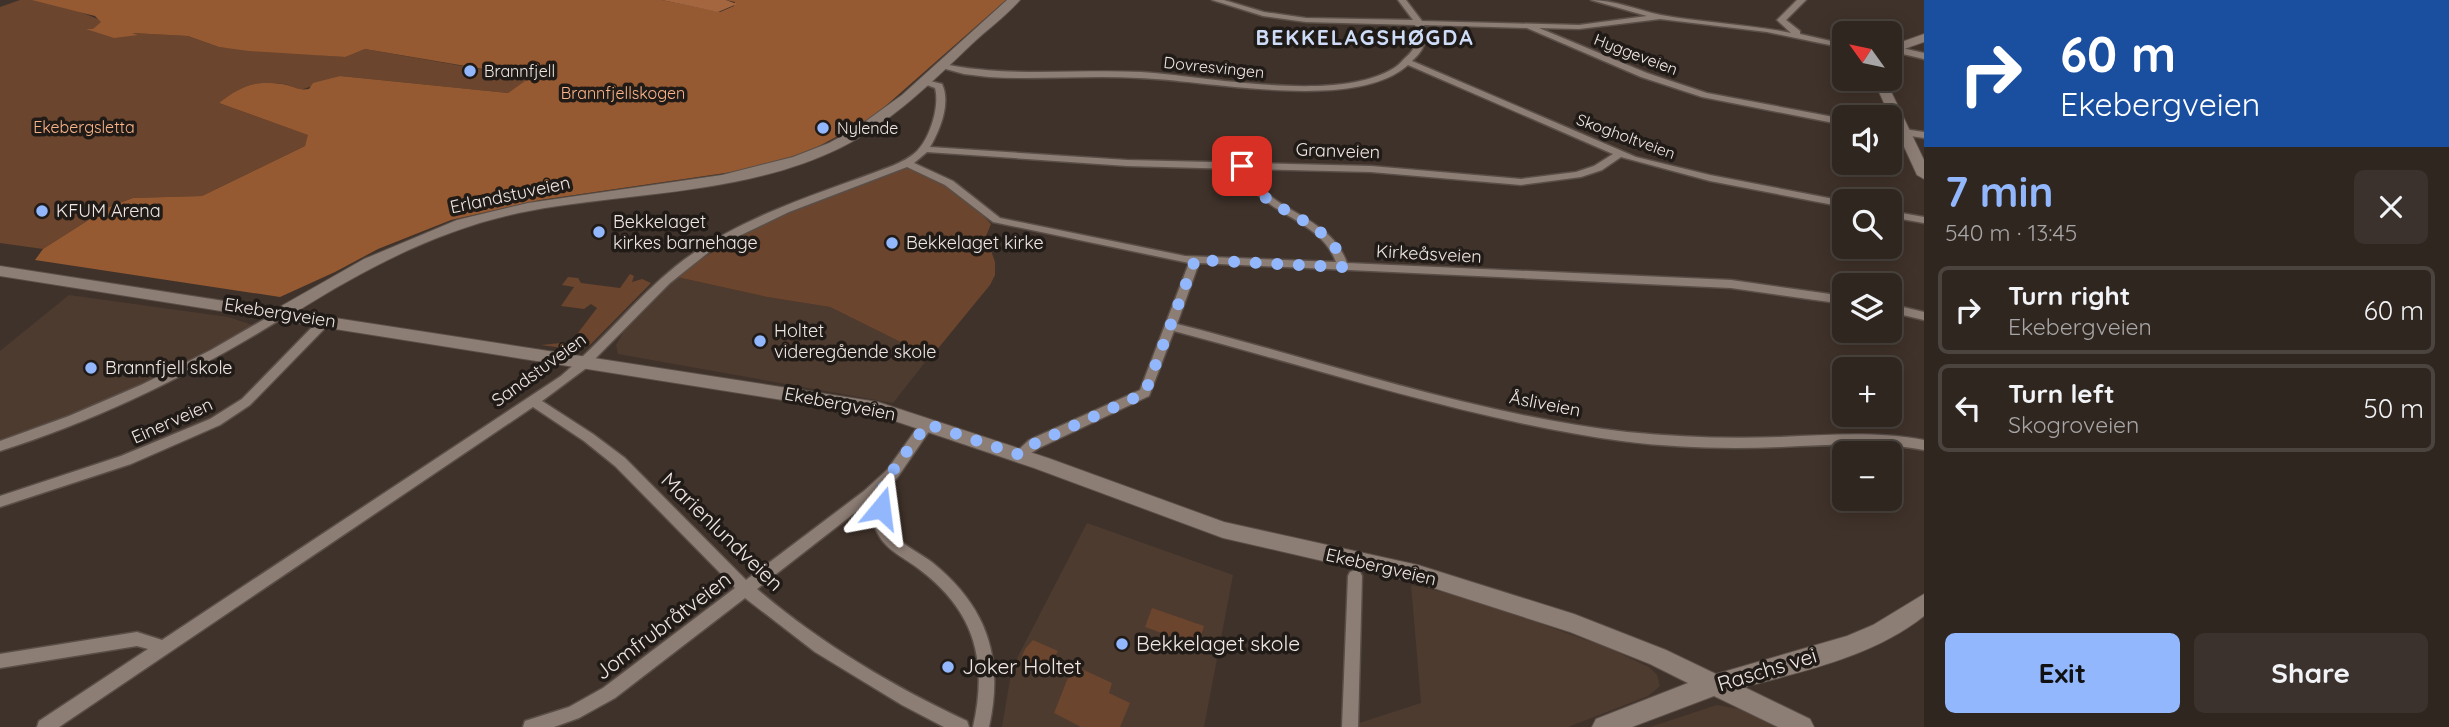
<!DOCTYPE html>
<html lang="en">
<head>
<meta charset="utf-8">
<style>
  body { margin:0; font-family:Quicksand,sans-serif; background:#3b322d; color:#f1f3f6; height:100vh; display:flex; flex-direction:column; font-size:26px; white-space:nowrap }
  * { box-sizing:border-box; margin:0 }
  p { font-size:23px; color:#a7a5a5 }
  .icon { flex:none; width:38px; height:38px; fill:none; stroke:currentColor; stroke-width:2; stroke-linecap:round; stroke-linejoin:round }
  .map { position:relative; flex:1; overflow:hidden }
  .sheet { display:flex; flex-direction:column; background:#2f2620; width:525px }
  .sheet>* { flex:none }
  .guide { background:#1a4fa0; color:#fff; overflow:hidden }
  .needle { width:46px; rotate:303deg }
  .buttons { position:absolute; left:1832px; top:21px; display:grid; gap:14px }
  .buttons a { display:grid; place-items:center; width:70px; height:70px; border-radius:10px; background:#2f2620; box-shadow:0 4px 18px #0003,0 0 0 2px #4a433e; font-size:35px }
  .pin { position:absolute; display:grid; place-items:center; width:60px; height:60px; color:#fff; margin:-30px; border-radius:14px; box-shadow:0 4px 10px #0006 }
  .me { position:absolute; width:77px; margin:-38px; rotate:16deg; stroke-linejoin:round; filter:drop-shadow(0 0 5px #0008) }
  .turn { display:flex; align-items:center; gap:24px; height:147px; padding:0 21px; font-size:32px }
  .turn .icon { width:91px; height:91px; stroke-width:2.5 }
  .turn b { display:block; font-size:49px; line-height:60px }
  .round { display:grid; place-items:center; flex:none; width:74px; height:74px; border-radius:10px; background:#3b322d }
  .overview { display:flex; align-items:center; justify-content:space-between; height:119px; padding:0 21px }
  h1 { font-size:42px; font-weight:800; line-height:52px; color:#92b7fd }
  .primary-button { display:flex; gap:14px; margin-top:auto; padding:14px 21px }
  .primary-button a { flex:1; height:80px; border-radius:10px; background:#92b7fd; color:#111; font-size:28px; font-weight:800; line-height:80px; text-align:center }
  .primary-button a+a { background:#3b322d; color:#f1f3f6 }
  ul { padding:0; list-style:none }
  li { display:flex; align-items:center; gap:21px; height:88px; margin:0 14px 10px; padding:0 7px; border:4px solid #4a433e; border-radius:10px }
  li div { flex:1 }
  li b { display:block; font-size:26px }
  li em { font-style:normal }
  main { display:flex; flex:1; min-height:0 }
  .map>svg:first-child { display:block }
  .built { fill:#4e3b2f }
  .green { fill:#6b452d }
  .forest { fill:#965a32 }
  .water { fill:#a3663f }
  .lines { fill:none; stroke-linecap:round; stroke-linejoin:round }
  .street-casing { stroke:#5a4f48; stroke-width:3 }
  .secondary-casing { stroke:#5a4f48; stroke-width:2 }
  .street { fill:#8d7e75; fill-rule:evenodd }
  .secondary { fill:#8d7e75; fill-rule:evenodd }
  .route { stroke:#92b7fd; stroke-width:12; stroke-dasharray:0 21.6 }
  .poi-dot { fill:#92b7fd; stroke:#211b18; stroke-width:2.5 }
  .labels { text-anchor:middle; stroke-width:7; stroke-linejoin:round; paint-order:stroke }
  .far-street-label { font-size:16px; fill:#f0e7e2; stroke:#211b18 }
  .far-poi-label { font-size:16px; fill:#f0e7e2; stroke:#211b18; text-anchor:start }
  .far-park-label { font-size:16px; fill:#fcb58a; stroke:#211b18 }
  .street-label { font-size:18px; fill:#f0e7e2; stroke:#211b18 }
  .poi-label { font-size:18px; fill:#f0e7e2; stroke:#211b18; text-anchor:start }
  .far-district-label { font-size:21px; font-weight:bold; letter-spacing:2px; fill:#cedcf7; stroke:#211b18 }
  .near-street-label { font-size:21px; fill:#f0e7e2; stroke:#211b18 }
  .near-poi-label { font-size:21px; fill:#f0e7e2; stroke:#211b18; text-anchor:start }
</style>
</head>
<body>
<main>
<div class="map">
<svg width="1924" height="727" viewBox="0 0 1924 727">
  <rect width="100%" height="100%" fill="#3f322a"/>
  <!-- built -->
  <g class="built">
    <path d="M677 277 767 297 830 307 930 356 893 403 618 354 616 345 624 331Z"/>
    <path d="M69 295 228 317 255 326 103 404 0 442V351Z"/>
    <path d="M1087 523 1233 575 1204 727H1002L1012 668Z"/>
    <path d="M1411 585 1469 598 1608 648 1649 667 1657 675 1660 686 1648 696 1568 727H1347L1421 703Z"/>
    <path d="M1717 705 1739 709 1777 727H1650Z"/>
  </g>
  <!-- green -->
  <g class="green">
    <path d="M20 0H37L71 8 132 33 188 36 219 47 344 57 365 49 532 78 508 93 340 76 298 91C275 72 242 93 219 103L309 135 305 146 202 196 133 198 109 207 43 249 0 243V7Z"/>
    <path d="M911 166 958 190 991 224 986 236 995 262V275L990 285 931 357 830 307 767 297 677 277C744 223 832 196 911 166Z"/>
    <path d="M630 274 634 276 632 282 642 279 651 283 590 345 578 350 541 345 571 342 597 308 591 304 584 309 561 306 574 287 562 285 568 277 578 278 581 283 620 288Z"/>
    <path d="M1152 608 1204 626 1198 646 1145 627Z"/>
    <path d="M1033 640 1058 651 1046 671C1033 672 1028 670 1021 659L1025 649Z"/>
    <path d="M1073 665 1112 683 1109 693 1130 703 1120 727H1081L1054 713Z"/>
  </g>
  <!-- forest -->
  <path class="forest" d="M32 0H662L720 12 734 6 735 2 726 0H1006L873 117 808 152 739 171 540 200 451 220 378 249 335 272 280 297 35 260 43 249 109 207 133 198 202 196 305 146 308 135 219 103C239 87 255 80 282 84 294 86 297 91 309 89L313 83 340 76 508 93 531 77 365 49 345 57 249 51 219 47 188 36 132 33 138 35 114 38 86 29H93L101 22 95 16Z"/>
  <!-- water -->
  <path class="water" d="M662 0H726L737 4 718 12Z"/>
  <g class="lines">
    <!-- street casing -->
    <g class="street-casing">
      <g id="street">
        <path d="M1212 0H1224L1264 12 1306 18 1413 20 1398 0H1406L1422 21 1579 25 1647 16 1591 0C1615 0 1637 10 1661 15 1704 23 1748 24 1791 33L1777 20 1797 0H1806L1786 20 1800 31V34L1844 44V48L1767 32 1660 19 1579 29 1539 28 1647 73 1707 93 1844 119V125L1702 97 1641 77 1527 28 1424 25C1428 41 1424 50 1412 61L1636 157 1710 175 1844 201V207L1710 181 1621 157 1602 170 1581 177 1521 185 1371 172 1248 169C1269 214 1329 213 1347 263L1731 280 1844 296V304L1731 288 1199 263 1177 324C1324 361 1476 415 1627 432 1678 437 1729 439 1781 437 1829 435 1876 431 1924 440V450C1876 441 1830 445 1781 447 1729 449 1675 448 1622 441 1470 420 1323 370 1174 331L1149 396 1039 448 1020 460 1015 459 1013 455 1029 440 1140 390 1189 263 993 222 945 185 907 167 789 212 735 238 709 252 670 283 585 369 542 401 593 434 625 458 746 580 864 491 887 470 922 421H932L933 424 932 427 897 478 890 484 888 525C897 544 918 551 933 563 988 608 1004 659 989 727H973C988 661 975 611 919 569 905 558 887 551 878 534 871 522 873 510 875 497L757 589C820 643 892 686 967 721L969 727H944L902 705 815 652 745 598 615 698 579 718 554 727H523L525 721 569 707 603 688 735 588 615 466 584 441 533 407 59 727H37L39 721 148 649 137 646 0 668V654L137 632 162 640 561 376C602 342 635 299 676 266 739 216 819 194 892 166 901 162 910 158 917 151 930 138 940 106 935 88L922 83V79L942 84C951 103 940 130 930 147L1127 160 1371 166 1521 179 1576 172 1594 166 1613 154 1408 65C1355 113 1207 80 1139 78 1089 75 1039 80 989 77L964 74 935 66 939 63C1006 78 1073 69 1141 72 1206 76 1337 104 1394 68 1398 66 1402 61 1405 58 1416 48 1420 40 1415 25L1306 22 1263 16ZM927 152 1127 166 1238 169C1260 216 1319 216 1336 262L1185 256 1000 218 953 181 914 163Z"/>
        <path d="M1893 46 1924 53V59L1890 51V47Z"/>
        <path d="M1890 127 1924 132V138L1890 133Z"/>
        <path d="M1890 211 1924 217V223L1890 217Z"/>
        <path d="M1890 304 1924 312V320L1890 312Z"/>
        <path d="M282 309 288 313 286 316C196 372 101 419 0 451V441L69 416 141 385 211 350Z"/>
        <path d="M326 316 330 317 332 320 330 323 250 405 220 425 131 464 0 507V496L121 456 210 419 242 399 322 317Z"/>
        <path d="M1355 570 1360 572 1362 576 1358 727H1342L1348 576 1350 572Z"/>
      </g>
    </g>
    <!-- secondary casing -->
    <g class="secondary-casing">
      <g id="secondary">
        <path d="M1007 0H1020C1006 16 988 29 973 43 932 82 891 123 840 148 744 195 632 192 529 211 444 227 368 267 296 312L878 402 1048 458 1224 522 1418 565 1574 614 1666 650 1716 674 1847 636 1873 625 1924 594V616C1874 656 1805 671 1744 687L1810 719 1814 727H1778L1714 696 1632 727H1592L1596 719 1688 683 1650 664 1570 632 1418 583 1223 538 1034 468 877 415 0 276V266L276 309 364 259 457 220 528 203 722 175 793 157 829 143 855 129 902 95Z"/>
        <path d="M1924 34V42L1890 54V46Z"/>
        <path d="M1873 79H1885L1924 160V179L1917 175Z"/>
      </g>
    </g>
    <!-- street -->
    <use href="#street" class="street"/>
    <!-- secondary -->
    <use href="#secondary" class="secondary"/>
  </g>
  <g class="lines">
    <!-- route -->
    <path class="route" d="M881 508 885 494 883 484 927 424 1020 455 1034 444 1145 393 1195 260 1343 267C1335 216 1252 212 1242 166"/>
  </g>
  <!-- markers -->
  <g class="poi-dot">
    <circle cx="470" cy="71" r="7"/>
    <circle cx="823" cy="128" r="7"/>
    <circle cx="42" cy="211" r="7"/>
    <circle cx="599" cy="232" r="7"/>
    <circle cx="892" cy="243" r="7"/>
    <circle cx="760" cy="341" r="7"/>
    <circle cx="91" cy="368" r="7"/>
    <circle cx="1122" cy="644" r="7"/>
    <circle cx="948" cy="667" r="7"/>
  </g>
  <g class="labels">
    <!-- far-street labels -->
    <g class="far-street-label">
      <text transform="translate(1636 54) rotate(21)" y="6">Hyggeveien</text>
      <text transform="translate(1214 67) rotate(6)" y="6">Dovresvingen</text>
      <text transform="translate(1626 136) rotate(20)" y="6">Skogholtveien</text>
    </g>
    <!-- far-poi labels -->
    <g class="far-poi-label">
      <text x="484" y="77">Brannfjell</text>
      <text x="837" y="134">Nylende</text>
    </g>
    <!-- far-park labels -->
    <g class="far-park-label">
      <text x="623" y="99">Brannfjellskogen</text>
      <text x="84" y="133">Ekebergsletta</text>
    </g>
    <!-- street labels -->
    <g class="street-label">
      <text transform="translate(1338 151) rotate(2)" y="6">Granveien</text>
      <text transform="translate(510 195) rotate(-12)" y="6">Erlandstuveien</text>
      <text transform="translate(1429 254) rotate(3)" y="6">Kirkeåsveien</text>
      <text transform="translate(280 313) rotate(9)" y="6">Ekebergveien</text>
      <text transform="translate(539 370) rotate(-36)" y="6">Sandstuveien</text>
      <text transform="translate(840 404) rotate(11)" y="6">Ekebergveien</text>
      <text transform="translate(1545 404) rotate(11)" y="6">Åsliveien</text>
      <text transform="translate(172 421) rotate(-24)" y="6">Einerveien</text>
      <text transform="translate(1381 567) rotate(13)" y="6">Ekebergveien</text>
    </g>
    <!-- poi labels -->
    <g class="poi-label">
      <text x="56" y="217">KFUM Arena</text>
      <text x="613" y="228">Bekkelaget<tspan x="613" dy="21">kirkes barnehage</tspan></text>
      <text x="906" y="249">Bekkelaget kirke</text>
      <text x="774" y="337">Holtet<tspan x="774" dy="21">videregående skole</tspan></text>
      <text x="105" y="374">Brannfjell skole</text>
    </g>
    <!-- far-district labels -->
    <g class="far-district-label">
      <text x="1365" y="45">BEKKELAGSHØGDA</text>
    </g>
    <!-- near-street labels -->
    <g class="near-street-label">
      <text transform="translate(722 532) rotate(44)" y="7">Marienlundveien</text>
      <text transform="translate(663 626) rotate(-37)" y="7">Jomfrubråtveien</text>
      <text transform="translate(1767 670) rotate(-17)" y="7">Raschs vei</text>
    </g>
    <!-- near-poi labels -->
    <g class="near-poi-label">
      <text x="1136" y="651">Bekkelaget skole</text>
      <text x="962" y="674">Joker Holtet</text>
    </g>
  </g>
</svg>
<div class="buttons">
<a><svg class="needle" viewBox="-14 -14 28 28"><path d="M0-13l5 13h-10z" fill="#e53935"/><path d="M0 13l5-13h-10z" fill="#a7a5a5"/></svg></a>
<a><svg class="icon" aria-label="sound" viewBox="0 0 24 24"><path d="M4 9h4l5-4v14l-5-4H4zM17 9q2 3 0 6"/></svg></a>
<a><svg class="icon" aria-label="search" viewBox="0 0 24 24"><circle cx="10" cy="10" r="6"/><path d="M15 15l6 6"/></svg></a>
<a><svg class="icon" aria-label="layers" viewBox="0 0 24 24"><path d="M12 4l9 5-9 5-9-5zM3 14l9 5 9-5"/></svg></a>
<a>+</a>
<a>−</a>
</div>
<div class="pin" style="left:1242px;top:166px;background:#d93025"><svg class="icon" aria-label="arrive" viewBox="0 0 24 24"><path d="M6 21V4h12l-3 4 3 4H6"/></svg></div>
<svg class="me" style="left:881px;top:508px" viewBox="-20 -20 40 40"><path d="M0-17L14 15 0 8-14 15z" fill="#92b7fd" stroke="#fff" stroke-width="4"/></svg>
</div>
<section class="sheet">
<div class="guide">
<div class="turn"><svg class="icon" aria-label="right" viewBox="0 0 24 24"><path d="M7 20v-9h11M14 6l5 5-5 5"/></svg><div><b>60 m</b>Ekebergveien</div></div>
</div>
<div class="overview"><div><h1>7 min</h1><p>540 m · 13:45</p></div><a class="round"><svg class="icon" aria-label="close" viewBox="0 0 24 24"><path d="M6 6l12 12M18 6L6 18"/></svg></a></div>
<ul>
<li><svg class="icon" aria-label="right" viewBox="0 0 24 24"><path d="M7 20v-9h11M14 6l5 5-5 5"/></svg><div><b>Turn right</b><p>Ekebergveien</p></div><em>60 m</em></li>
<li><svg class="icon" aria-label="left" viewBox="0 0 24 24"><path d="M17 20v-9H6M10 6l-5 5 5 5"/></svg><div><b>Turn left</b><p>Skogroveien</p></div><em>50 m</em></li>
</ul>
<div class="primary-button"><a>Exit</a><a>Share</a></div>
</section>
</main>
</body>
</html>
